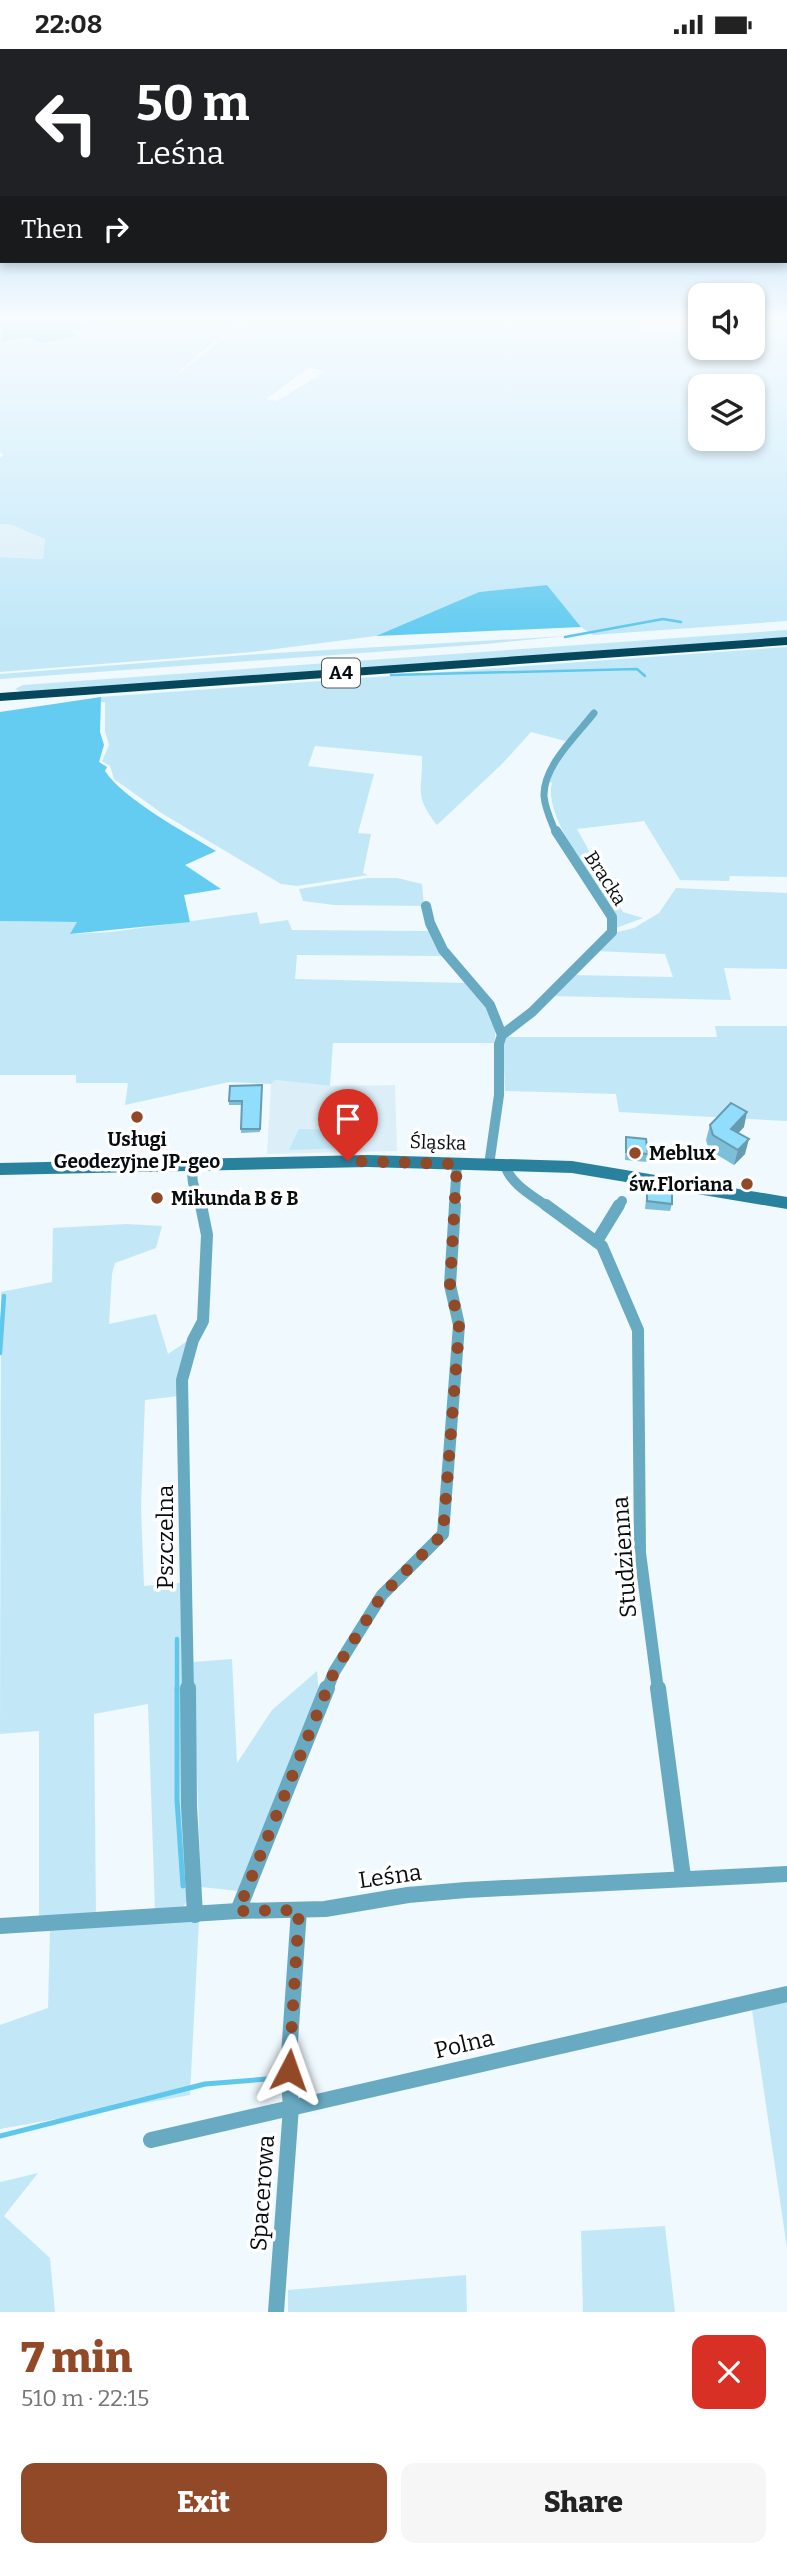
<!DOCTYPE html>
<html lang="en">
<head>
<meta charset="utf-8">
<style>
  body { margin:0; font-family:Bitter,serif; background:#f6f6f6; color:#222; height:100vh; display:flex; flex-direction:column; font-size:26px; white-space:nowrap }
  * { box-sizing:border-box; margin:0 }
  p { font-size:23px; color:#767676 }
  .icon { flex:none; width:38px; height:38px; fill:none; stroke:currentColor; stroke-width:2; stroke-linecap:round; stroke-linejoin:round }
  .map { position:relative; height:2263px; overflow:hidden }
  .panel { display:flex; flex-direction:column; background:#fff; flex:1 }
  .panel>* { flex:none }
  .hud { position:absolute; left:0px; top:0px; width:788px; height:214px; box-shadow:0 4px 10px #0003; background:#202124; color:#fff; overflow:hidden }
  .controls { position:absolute; left:688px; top:234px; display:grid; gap:14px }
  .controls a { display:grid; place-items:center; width:77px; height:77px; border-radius:14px; background:#fff; box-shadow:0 4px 10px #0003; font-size:35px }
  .pin { position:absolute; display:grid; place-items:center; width:60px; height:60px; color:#fff; margin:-72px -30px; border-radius:50% 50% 50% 0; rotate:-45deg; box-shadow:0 0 7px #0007 }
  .pin .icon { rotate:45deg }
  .me { position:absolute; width:77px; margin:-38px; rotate:4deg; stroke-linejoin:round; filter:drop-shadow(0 0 5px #0008) }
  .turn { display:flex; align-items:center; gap:24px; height:147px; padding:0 21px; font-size:32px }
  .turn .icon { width:91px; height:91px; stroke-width:2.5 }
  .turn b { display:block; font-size:49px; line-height:60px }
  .then { display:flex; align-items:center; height:66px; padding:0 21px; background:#0003; gap:14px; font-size:26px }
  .round { display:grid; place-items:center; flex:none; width:74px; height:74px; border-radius:14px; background:#f6f6f6 }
  .headline { display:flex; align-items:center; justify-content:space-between; height:119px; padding:0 21px }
  h1 { font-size:42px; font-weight:800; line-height:52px; color:#914927 }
  .action { display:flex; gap:14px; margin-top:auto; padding:14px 21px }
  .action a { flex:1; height:80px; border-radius:14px; background:#914927; color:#fff; font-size:28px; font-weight:800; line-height:80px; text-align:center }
  .action a+a { background:#f6f6f6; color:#222 }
  .status { display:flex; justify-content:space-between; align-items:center; height:49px; padding:0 35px; background:#fff; direction:ltr }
  .status svg { height:19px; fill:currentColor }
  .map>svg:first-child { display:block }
  .built { fill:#dceff8 }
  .green { fill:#c2e8f8; fill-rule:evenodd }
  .forest { fill:#65ccf1 }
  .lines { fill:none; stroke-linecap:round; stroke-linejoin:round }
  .stream-far2 { stroke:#60c7ec; stroke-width:2.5 }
  .stream-far1 { stroke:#60c7ec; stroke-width:4.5 }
  .stream { stroke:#60c7ec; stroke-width:5 }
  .minor-far4 { stroke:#69aac3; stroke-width:5 }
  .minor-far3 { stroke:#69aac3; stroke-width:7 }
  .minor-far2 { stroke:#69aac3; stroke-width:10 }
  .minor-far1 { stroke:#69aac3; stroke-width:12 }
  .minor { stroke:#69aac3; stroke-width:16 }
  .secondary { fill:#2a819e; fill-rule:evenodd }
  .motorway { fill:#06475b; fill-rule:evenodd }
  .wall { fill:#7dbfd9 }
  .shaded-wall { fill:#669bb0 }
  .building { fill:#91defc; stroke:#669bb0; stroke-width:2 }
  .route { stroke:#914927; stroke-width:12; stroke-dasharray:0 21.6 }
  .poi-dot { fill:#914927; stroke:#fff; stroke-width:2.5 }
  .labels { text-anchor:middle; stroke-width:7; stroke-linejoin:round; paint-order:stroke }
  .shield { fill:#fff; stroke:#515657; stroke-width:2 }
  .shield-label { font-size:18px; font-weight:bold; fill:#070d0f }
  .street-label { font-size:19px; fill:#070d0f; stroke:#fff }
  .poi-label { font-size:19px; font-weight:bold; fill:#070d0f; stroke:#fff; text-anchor:start }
  .near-street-label { font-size:23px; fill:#070d0f; stroke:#fff }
</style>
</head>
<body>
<div class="status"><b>22:08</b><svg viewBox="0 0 49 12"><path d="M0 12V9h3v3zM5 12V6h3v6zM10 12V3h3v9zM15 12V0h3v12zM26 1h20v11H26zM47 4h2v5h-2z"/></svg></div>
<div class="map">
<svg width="787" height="2263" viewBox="0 0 787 2263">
  <rect width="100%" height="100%" fill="#eff9fe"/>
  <!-- built -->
  <g class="built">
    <path d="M0 475 12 476 45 489 43 510 0 508Z"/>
    <path d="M275 1031 330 1037 395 1036 397 1102 267 1105 271 1035Z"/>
  </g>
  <!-- green -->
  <g class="green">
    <path d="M116 267H247L189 313 173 330 250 267H645L643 281 671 282 696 277 700 268V299H752L753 267 787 270V572L593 586 581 578 547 536 479 543 376 587 253 603 0 623V508L43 510 45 490 12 476 0 475V409L3 406 0 403V292L30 287 76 286 72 282ZM309 319 326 322 277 352 266 350ZM700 338H752V390H700Z"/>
    <path d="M787 581V589L24 644 15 640 23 636Z"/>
    <path d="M566 587 486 595 0 630V625L259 605Z"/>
    <path d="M787 598V828L730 827 729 832 680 831 644 772 577 780 623 863 643 869 616 879V869C599 840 542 766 552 734L544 731 569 693 531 683 502 715 437 776C413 746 423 741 422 707L315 697 308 717 374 725 358 784 371 785 363 824 368 826 297 837 281 835 163 765 114 730 110 717 102 712 109 696 105 682V653H100V648Z"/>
    <path d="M368 829H397L422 835 424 857 334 856 303 852 299 840Z"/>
    <path d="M676 839 787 844V920L724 919 731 951 550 947 572 926 673 928 665 905 594 902 614 884 634 879 659 864Z"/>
    <path d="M257 863 260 875 288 871 292 881 430 882 443 907 297 906 295 930 467 934C482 950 500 969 494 994H333L330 1037 275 1031 271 1035 229 1033 125 1056 128 1034H76V1026H0V872L78 873 71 885 111 883Z"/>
    <path d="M715 977H787V1072L619 1063 616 1045 505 1042 503 997 507 988H717Z"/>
    <path d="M299 1080 352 1081 347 1099 289 1101Z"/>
    <path d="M127 1175 162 1177 156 1199 115 1214 112 1225 109 1275 156 1265 168 1305 190 1290 179 1347 145 1351 141 1457 144 1537 180 1534 188 1851 182 1859 155 1861 148 1655 94 1665 96 1865 39 1867V1682L0 1685 1 1243 52 1233 53 1179Z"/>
    <path d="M232 1610 237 1714 272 1661 317 1622 319 1646 239 1842 201 1838 193 1613Z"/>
    <path d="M199 1871 190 2046 0 2080V1976L48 1959 50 1880Z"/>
    <path d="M787 1953V2199L752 1961Z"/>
    <path d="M38 2124 4 2167 50 2209 55 2263H0V2133Z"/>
    <path d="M665 2177 675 2263H583L581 2182Z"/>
    <path d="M466 2226 467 2263H288V2241Z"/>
  </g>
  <!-- forest -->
  <g class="forest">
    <path d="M0 267H116L72 282 77 287 40 294 30 288 1 293Z"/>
    <path d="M547 536 581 578 376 587 479 543Z"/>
    <path d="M101 648 100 683 104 696 99 713 107 718 105 722C123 750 186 784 216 802L185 816 221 840 184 846 190 873 70 885 77 873 0 872V663Z"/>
  </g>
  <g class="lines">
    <!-- stream-far2 -->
    <g class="stream-far2">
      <path d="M565 588 663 570 681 573"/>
      <path d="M391 626 637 620 645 627"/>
    </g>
    <!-- stream-far1 -->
    <g class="stream-far1">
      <path d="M0 1304 4 1247"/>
      <path d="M177 1590V1641"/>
    </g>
    <!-- stream -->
    <g class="stream">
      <path d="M177 1639V1751L183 1837"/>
      <path d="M0 2087 205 2035 280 2029"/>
    </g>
    <!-- minor-far4 -->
    <path class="minor-far4" d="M775 267 787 269"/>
    <!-- minor-far3 -->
    <path class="minor-far3" d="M556 784C551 772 545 760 544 747 543 717 577 686 594 664"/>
    <!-- minor-far2 -->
    <g class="minor-far2">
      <path d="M426 857 430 874 443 901 490 956 502 986"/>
      <path d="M191 1115 193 1134 202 1158"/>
      <path d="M489 1116 499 1046V995L502 986 532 963 612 883V868L556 782"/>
      <path d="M505 1116C510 1135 533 1147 548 1158"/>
      <path d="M454 1158 457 1115"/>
      <path d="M618 1158 622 1152"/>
    </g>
    <!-- minor-far1 -->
    <g class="minor-far1">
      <path d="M546 1156 602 1197 638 1281 640 1504 658 1641"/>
      <path d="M597 1192 619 1156"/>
      <path d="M188 1641 182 1331 193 1291 203 1272 207 1186 201 1156"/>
      <path d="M327 1641 334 1623 382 1546 443 1485 459 1276 450 1236 455 1156"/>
    </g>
    <!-- minor -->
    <g class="minor">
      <path d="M188 1639 189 1757 195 1866"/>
      <path d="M658 1639 683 1828"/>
      <path d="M238 1862 327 1639"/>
      <path d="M0 1877 238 1862 325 1860 408 1846 466 1841 787 1825"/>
      <path d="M151 2091 787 1945"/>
      <path d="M276 2263 291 2058 288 2021 299 1861"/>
    </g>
    <!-- secondary -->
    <path class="secondary" d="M368 1106 572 1112 787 1148V1160L572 1124 368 1118 0 1126V1114Z"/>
    <!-- motorway -->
    <path class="motorway" d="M787 588V596L0 652V644Z"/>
  </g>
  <!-- wall -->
  <g class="wall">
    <path d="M262 1040 260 1083 241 1084 242 1056H229V1052Z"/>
    <path d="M710 1076 744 1078 738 1084 745 1105 734 1116 709 1101 706 1091Z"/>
    <path d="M626 1088 648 1105 647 1113 625 1111Z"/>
    <path d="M647 1140 672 1155 670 1162 645 1160Z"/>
  </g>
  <!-- shaded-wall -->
  <g class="shaded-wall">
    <path d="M747 1063 744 1078 728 1095 731 1080Z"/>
    <path d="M749 1090 745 1105 734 1116 738 1101Z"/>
  </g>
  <!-- building -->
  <g class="building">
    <path d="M262 1036 260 1080H241L242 1052H229L230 1037Z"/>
    <path d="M731 1054 747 1063 731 1080 749 1090 738 1101 713 1086 710 1076Z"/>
    <path d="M626 1088 646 1090 648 1105 626 1103Z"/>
    <path d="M647 1140 672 1142V1155L647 1152Z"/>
  </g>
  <!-- sky -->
  <linearGradient id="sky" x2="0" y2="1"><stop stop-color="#71bcea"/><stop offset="0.46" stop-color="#f8fcff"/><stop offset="1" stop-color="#f8fcff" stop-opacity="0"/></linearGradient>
  <rect width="787" height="584" fill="url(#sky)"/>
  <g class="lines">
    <!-- route -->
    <path class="route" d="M289 2021 299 1861 238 1862 334 1623 382 1546 443 1485 458 1294 459 1276 450 1236 457 1115 348 1112"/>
  </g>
  <!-- markers -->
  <g class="poi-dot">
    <circle cx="137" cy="1068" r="7"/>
    <circle cx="635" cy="1104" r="7"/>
    <circle cx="747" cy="1135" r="7"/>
    <circle cx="157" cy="1149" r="7"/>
  </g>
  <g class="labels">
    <!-- shield labels -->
    <rect class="shield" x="322" y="609.5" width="38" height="29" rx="5"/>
    <g class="shield-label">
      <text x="341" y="630">A4</text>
    </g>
    <!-- street labels -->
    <g class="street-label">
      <text transform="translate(606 829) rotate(57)" y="7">Bracka</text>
      <text transform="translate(438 1093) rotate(2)" y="7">Śląska</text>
    </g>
    <!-- poi labels -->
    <g class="poi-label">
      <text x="137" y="1097" text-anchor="middle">Usługi<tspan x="137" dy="22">Geodezyjne JP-geo</tspan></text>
      <text x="649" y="1111">Meblux</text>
      <text x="733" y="1142" text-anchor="end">św.Floriana</text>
      <text x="171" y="1156">Mikunda B &amp; B</text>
    </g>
    <!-- near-street labels -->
    <g class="near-street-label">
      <text transform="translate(165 1488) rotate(-90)" y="8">Pszczelna</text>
      <text transform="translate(624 1508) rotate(-94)" y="8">Studzienna</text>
      <text transform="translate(390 1827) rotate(-8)" y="8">Leśna</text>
      <text transform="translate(464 1995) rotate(-13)" y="8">Polna</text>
      <text transform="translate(262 2144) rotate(-86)" y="8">Spacerowa</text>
    </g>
  </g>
</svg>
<div class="controls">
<a><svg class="icon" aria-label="sound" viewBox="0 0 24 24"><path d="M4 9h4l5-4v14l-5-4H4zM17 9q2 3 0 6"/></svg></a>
<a><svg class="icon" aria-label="layers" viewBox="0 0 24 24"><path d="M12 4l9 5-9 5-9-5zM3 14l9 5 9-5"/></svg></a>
</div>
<div class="pin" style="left:348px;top:1112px;background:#d93025"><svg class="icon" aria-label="arrive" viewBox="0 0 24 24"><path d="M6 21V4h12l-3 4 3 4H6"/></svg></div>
<svg class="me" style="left:289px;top:2021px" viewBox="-20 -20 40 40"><path d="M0-17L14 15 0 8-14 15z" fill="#914927" stroke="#fff" stroke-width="4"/></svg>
<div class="hud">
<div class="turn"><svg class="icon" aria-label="left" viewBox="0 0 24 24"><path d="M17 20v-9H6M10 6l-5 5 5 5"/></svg><div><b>50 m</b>Leśna</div></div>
<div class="then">Then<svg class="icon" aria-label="right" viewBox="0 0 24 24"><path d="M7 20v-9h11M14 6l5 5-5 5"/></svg></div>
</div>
</div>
<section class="panel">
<div class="headline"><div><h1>7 min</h1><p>510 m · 22:15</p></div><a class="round" style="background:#d93025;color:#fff"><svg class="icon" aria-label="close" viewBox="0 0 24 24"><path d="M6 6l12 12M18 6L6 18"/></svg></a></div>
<div class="action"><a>Exit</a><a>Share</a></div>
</section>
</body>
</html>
